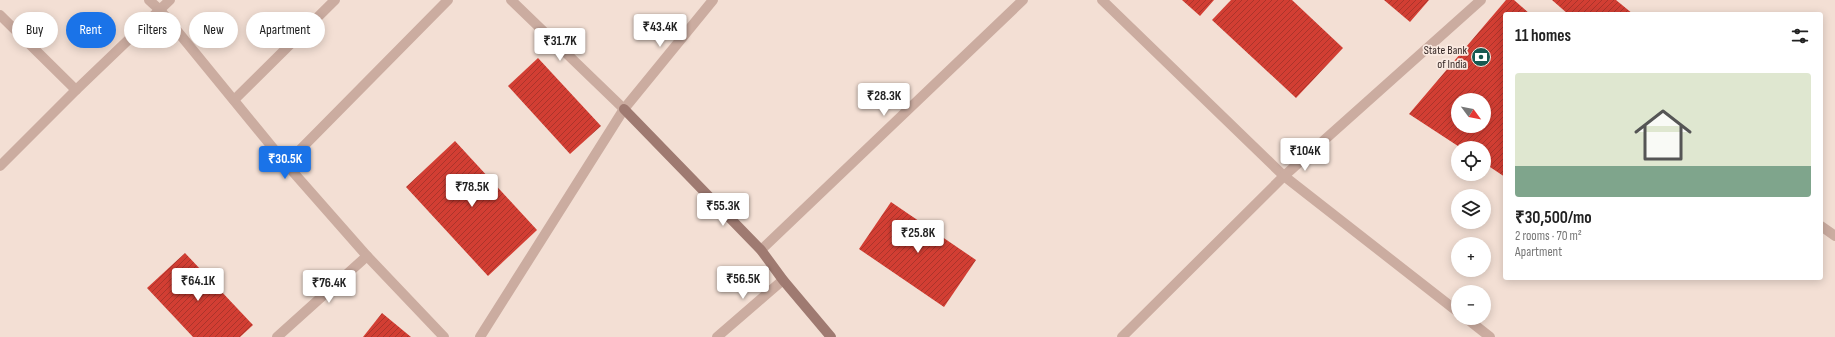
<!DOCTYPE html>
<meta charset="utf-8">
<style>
:root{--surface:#fff;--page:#f2f2f2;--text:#222;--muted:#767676;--accent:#1a73e8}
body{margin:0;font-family:"Sofia Sans Condensed",sans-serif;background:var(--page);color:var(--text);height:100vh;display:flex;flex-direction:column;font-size:15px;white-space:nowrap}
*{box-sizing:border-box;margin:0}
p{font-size:13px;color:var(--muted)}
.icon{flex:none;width:22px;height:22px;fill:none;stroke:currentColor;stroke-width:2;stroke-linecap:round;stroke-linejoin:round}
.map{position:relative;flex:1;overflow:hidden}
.drawer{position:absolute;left:1503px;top:12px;width:320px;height:268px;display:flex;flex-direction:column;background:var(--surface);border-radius:4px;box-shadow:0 2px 10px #0003}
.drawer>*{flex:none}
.top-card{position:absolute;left:12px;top:12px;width:380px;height:36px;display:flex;gap:8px}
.needle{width:26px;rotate:122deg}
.tools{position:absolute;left:1451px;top:93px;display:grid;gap:8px}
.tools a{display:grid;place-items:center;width:40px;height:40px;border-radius:50%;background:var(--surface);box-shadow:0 2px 10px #0003;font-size:20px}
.price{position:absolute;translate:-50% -34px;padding:0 9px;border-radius:4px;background:#fff;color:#222;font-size:13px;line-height:26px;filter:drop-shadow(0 1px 2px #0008)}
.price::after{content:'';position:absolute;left:50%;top:24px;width:12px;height:9px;margin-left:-6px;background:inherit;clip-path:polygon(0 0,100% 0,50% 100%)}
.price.selected{background:var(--accent);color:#fff}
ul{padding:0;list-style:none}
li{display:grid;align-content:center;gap:8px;height:212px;padding:0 12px}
li span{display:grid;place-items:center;height:124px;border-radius:4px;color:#555}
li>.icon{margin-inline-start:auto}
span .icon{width:72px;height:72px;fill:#fffc;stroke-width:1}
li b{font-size:17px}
h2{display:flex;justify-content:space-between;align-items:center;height:48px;padding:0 12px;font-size:17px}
.pill{padding:0 14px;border-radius:18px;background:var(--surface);box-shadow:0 2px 10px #0003;font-size:14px;line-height:36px}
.pill.selected{background:var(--accent);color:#fff}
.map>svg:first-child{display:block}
</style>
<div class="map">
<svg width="1835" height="337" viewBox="0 0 1835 337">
<defs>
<pattern id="building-hatch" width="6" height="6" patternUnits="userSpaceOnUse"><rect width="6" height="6" fill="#d23e33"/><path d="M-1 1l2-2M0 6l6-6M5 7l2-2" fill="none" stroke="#ab342b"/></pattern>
</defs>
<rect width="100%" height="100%" fill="#f3dfd4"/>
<g fill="url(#building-hatch)" fill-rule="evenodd">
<polygon points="1182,0 1214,0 1200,16"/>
<polygon points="1231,0 1292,0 1343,48 1296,98 1212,20"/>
<polygon points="1384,0 1429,0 1410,22"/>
<path d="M1506,0H1514L1530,14H1505V177L1484,163V148H1461L1409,114ZM1458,100H1484V126H1458Z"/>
<polygon points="1552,0 1616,0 1633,14 1568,14"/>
<polygon points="538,58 601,126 570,154 508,86"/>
<polygon points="455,141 537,230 488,276 406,187"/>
<polygon points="891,202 976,260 944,307 859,249"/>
<polygon points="185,253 253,325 240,337 193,337 147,288"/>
<polygon points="382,313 411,337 363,337"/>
</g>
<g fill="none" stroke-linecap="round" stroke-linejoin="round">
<polyline stroke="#cbaca0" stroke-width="10" points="1821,226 1835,236"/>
<g stroke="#cbaca0" stroke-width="10">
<polyline points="149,0 160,10 286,164 367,256 444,337"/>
<polyline points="511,0 624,109"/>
<polyline points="1102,0 1284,176 1458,312"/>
<polyline points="0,15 76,90"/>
<polyline points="234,100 335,0"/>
<polyline points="286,164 448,0"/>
<polyline points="0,166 76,90 170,0"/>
<polyline points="761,250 1023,0"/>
<polyline points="1466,318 1490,337"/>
<polyline points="277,337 367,256"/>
<polyline points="480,337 624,109 713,0"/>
<polyline points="717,337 783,280"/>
<polyline points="1122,337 1284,176 1481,0"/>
</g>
<polyline stroke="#9f7a71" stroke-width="10" points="624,109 761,250 783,280 831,337"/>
</g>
<defs>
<g id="bank-disc" transform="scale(1)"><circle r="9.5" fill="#165951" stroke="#faeae1"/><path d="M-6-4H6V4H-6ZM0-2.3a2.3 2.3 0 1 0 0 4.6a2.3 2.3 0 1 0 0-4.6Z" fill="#fff"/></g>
</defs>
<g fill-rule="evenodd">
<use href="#bank-disc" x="1481" y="57"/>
</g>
<g text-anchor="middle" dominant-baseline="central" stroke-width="3.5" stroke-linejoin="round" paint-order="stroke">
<g font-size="12" fill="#342624" stroke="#faeae1" text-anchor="end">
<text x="1467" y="50">State Bank<tspan x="1467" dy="14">of India</tspan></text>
</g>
</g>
</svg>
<div class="tools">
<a><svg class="needle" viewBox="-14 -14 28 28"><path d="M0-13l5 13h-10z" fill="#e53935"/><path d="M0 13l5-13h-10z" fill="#767676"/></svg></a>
<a><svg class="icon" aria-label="locate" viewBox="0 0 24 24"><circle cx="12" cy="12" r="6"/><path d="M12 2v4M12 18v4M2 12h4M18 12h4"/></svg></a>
<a><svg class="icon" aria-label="layers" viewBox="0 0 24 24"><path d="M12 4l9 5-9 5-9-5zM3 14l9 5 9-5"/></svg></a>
<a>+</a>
<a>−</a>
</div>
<b class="price" style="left:660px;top:48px">₹43.4K</b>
<b class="price" style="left:560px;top:62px">₹31.7K</b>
<b class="price" style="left:884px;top:117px">₹28.3K</b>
<b class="price" style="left:1305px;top:172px">₹104K</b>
<b class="price selected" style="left:285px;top:180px">₹30.5K</b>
<b class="price" style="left:472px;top:208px">₹78.5K</b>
<b class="price" style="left:723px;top:227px">₹55.3K</b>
<b class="price" style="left:918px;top:254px">₹25.8K</b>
<b class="price" style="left:743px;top:300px">₹56.5K</b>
<b class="price" style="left:198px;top:302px">₹64.1K</b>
<b class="price" style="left:329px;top:304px">₹76.4K</b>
<div class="top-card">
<a class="pill">Buy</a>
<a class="pill selected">Rent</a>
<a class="pill">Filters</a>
<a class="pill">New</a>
<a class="pill">Apartment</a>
</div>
<section class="drawer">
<h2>11 homes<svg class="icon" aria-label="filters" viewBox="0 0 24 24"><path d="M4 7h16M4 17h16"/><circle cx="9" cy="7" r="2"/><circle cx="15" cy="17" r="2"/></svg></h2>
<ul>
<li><span style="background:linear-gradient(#dfe7d0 75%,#7fa58c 0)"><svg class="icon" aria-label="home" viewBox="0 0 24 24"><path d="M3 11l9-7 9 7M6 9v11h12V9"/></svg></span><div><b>₹30,500/mo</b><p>2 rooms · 70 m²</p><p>Apartment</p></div></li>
</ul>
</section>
</div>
